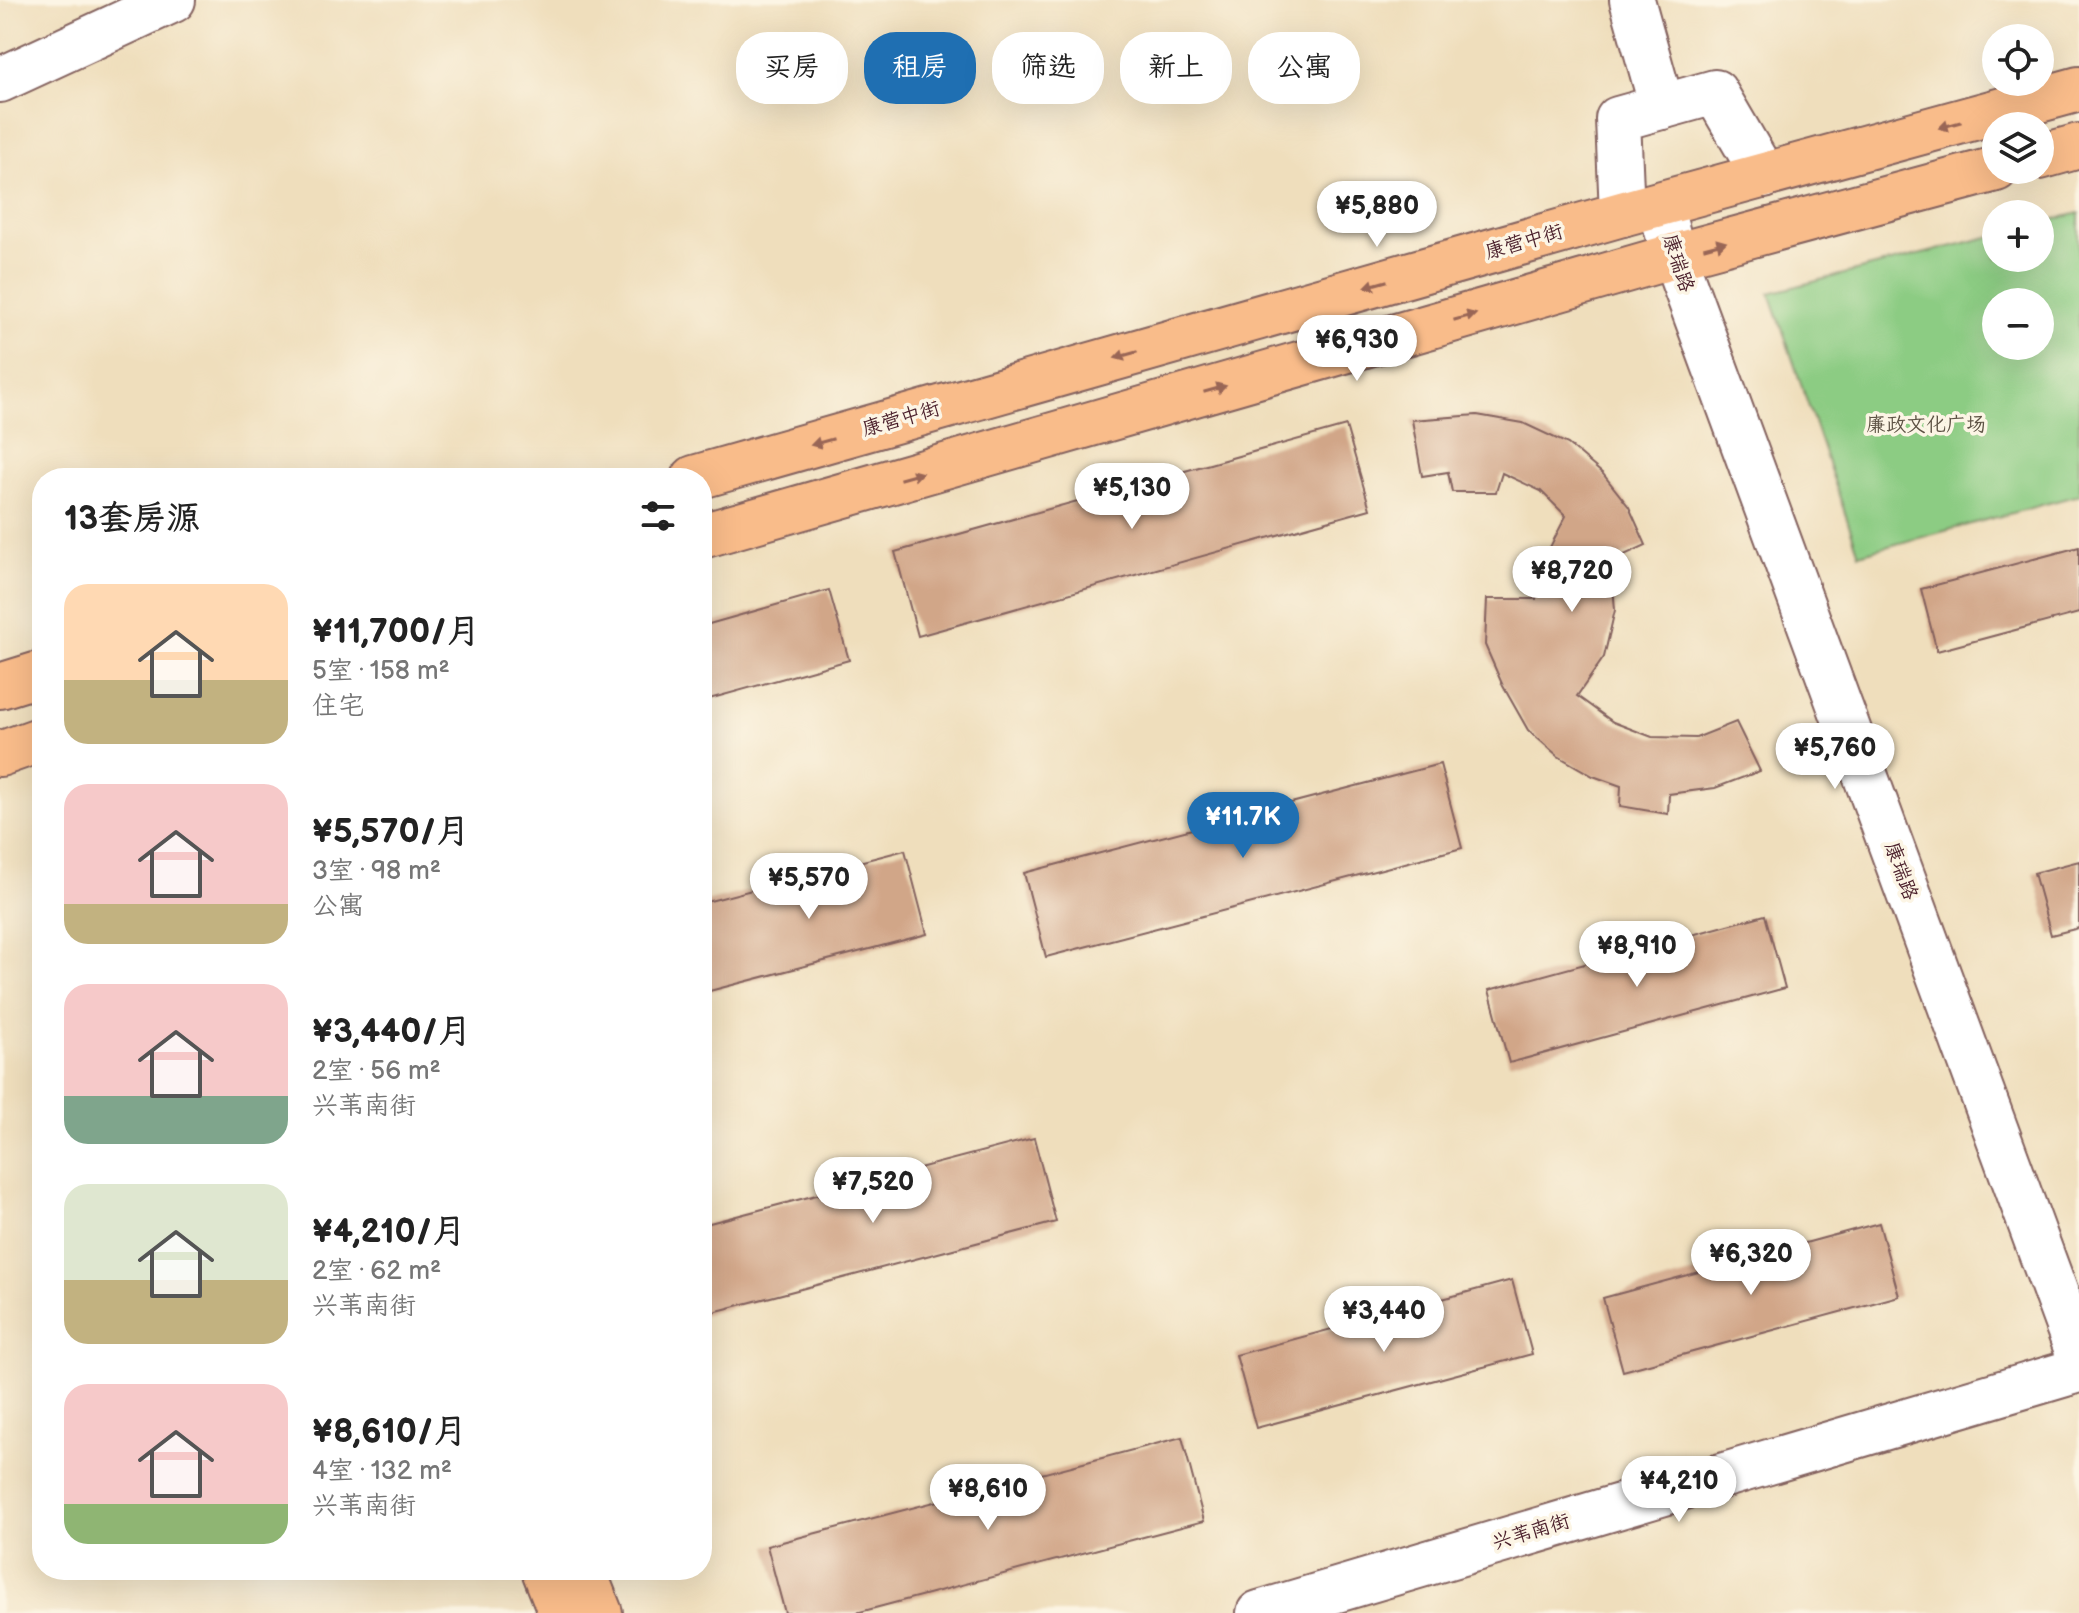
<!DOCTYPE html>
<html lang="zh">
<meta charset="utf-8">
<style>
:root{--surface:#fff;--page:#f6f6f6;--text:#222;--muted:#767676;--accent:#1f6fb2}
body{margin:0;font-family:"Balsamiq Sans","LXGW WenKai TC",sans-serif;background:var(--page);color:var(--text);height:100vh;display:flex;flex-direction:column;font-size:30px;white-space:nowrap}
*{box-sizing:border-box;margin:0}
p{font-size:26px;color:var(--muted)}
.icon{flex:none;width:44px;height:44px;fill:none;stroke:currentColor;stroke-width:2;stroke-linecap:round;stroke-linejoin:round}
.map{position:relative;flex:1;overflow:hidden}
.details{position:absolute;left:32px;top:468px;width:680px;height:1112px;display:flex;flex-direction:column;background:var(--surface);border-radius:32px;box-shadow:0 8px 32px #0002}
.details>*{flex:none}
.hud{position:absolute;left:736px;top:32px;width:760px;height:72px;display:flex;gap:16px}
.buttons{position:absolute;left:1982px;top:24px;display:grid;gap:16px}
.buttons a{display:grid;place-items:center;width:72px;height:72px;border-radius:50%;background:var(--surface);box-shadow:0 8px 32px #0002;font-size:40px}
.price{position:absolute;translate:-50% -68px;padding:0 18px;border-radius:28px;background:#fff;color:#222;font-size:26px;line-height:52px;filter:drop-shadow(0 2px 4px #0008)}
.price::after{content:'';position:absolute;left:50%;top:48px;width:24px;height:18px;margin-left:-12px;background:inherit;clip-path:polygon(0 0,100% 0,50% 100%)}
.price.current{background:var(--accent);color:#fff}
ul{padding:0;list-style:none}
li{display:flex;align-items:center;gap:24px;height:200px;padding:0 32px}
li span{display:grid;place-items:center;flex:none;width:224px;height:160px;border-radius:24px;color:#555}
li>.icon{margin-inline-start:auto}
span .icon{width:96px;height:96px;fill:#fffc;stroke-width:1}
li b{font-size:34px}
h2{display:flex;justify-content:space-between;align-items:center;height:96px;padding:0 32px;font-size:34px}
.chip{padding:0 28px;border-radius:32px;background:var(--surface);box-shadow:0 8px 32px #0002;font-size:28px;line-height:72px}
.chip.current{background:var(--accent);color:#fff}
.map>svg:first-child{display:block}
</style>
<div class="map">
<svg width="2079" height="1613" viewBox="0 0 2079 1613">
<rect width="100%" height="100%" fill="#fcf5e5"/>
<filter id="ink" filterUnits="userSpaceOnUse"><feTurbulence type="fractalNoise" baseFrequency=".0125" numOctaves="2"/><feDisplacementMap in="SourceGraphic" scale="16" xChannelSelector="R" yChannelSelector="G"/><feConvolveMatrix kernelMatrix="1 2 1 2 8 2 1 2 1" color-interpolation-filters="sRGB"/></filter>
<filter id="wash" filterUnits="userSpaceOnUse"><feTurbulence type="fractalNoise" baseFrequency=".006" numOctaves="4" result="noise"/><feDisplacementMap in="SourceGraphic" scale="32" xChannelSelector="R" yChannelSelector="G"/><feGaussianBlur stdDeviation="1.8" result="paint"/><feColorMatrix in="noise" values="0 0 0 0 0 0 0 0 0 0 0 0 0 0 0 0 0 1.4 0 .05"/><feComposite in="paint" operator="in"/></filter>
<g filter="url(#wash)">
<rect width="100%" height="100%" fill="#efdebc"/>
<path fill="#8ccc83" stroke="#6b7657" stroke-width="2" fill-rule="evenodd" d="M2079,213V495L1859,554L1770,293L1996,235V258H2040V223ZM1996,302H2040V346H1996Z"/>
<g id="blocks">
<g fill="#d1a688">
<polygon points="1477,415 1523,423 1568,444 1603,474 1629,507 1646,545 1611,561 1615,610 1604,657 1577,696 1613,722 1652,737 1696,738 1736,722 1760,771 1715,788 1669,794 1668,814 1620,806 1621,786 1593,776 1558,756 1528,730 1503,686 1485,645 1487,599 1536,599 1547,553 1566,516 1541,491 1502,473 1496,492 1452,492 1448,472 1422,476 1412,420"/>
<polygon points="1346,426 1370,509 918,636 895,552"/>
<polygon points="2079,547 2079,613 1937,651 1921,589"/>
<polygon points="829,590 849,660 702,701 702,626"/>
<polygon points="1440,764 1462,848 1046,957 1024,873"/>
<polygon points="905,850 927,934 702,993 702,903"/>
<polygon points="2079,861 2079,928 2051,935 2034,873"/>
<polygon points="1765,915 1785,988 1509,1063 1489,990"/>
<polygon points="1034,1138 1056,1222 702,1315 702,1225"/>
<polygon points="1879,1223 1899,1296 1623,1371 1603,1298"/>
<polygon points="1512,1280 1532,1354 1256,1428 1236,1355"/>
<polygon points="1182,1437 1204,1521 856,1613 785,1613 767,1546"/>
</g>
</g>
</g>
<g filter="url(#ink)">
<use href="#blocks" fill-opacity="0" stroke="#84625e" stroke-width="2"/>
<g fill="none" stroke-linecap="round" stroke-linejoin="round">
<g stroke="#84625e" stroke-width="48">
<g id="minor">
<polyline points="1632,0 1662,107"/>
<polyline points="0,80 173,0"/>
<polyline points="1660,205 1674,256 2079,1356"/>
<polyline points="1622,214 1618,119 1715,92 1764,176"/>
<polyline points="1259,1613 2079,1370"/>
</g>
</g>
<g stroke="#84625e" stroke-width="48">
<g id="major">
<polyline points="2040,157 2079,146"/>
<polyline points="694,478 1622,214 2079,89"/>
<polyline points="702,536 1674,256 1996,169"/>
<polyline points="0,686 42,673"/>
<polyline points="0,754 42,739"/>
<polyline points="544,1570 561,1613"/>
<polyline points="583,1570 600,1613"/>
</g>
</g>
<use href="#minor" stroke="#fff" stroke-width="44"/>
<use href="#major" stroke="#f9bc8a" stroke-width="44"/>
</g>
<defs><path id="oneway-solid" d="M-6-.8H1V-3.2L6.5 0L1 3.2V.8H-6Z" transform="scale(2)"/></defs>
<g fill="#996656">
<use href="#oneway-solid" transform="translate(1950 125) rotate(164)"/>
<use href="#oneway-solid" transform="translate(1715 245) rotate(-15)"/>
<use href="#oneway-solid" transform="translate(1376 284) rotate(164)"/>
<use href="#oneway-solid" transform="translate(1465 317) rotate(-16)"/>
<use href="#oneway-solid" transform="translate(1126 355) rotate(164)"/>
<use href="#oneway-solid" transform="translate(1215 389) rotate(-16)"/>
<use href="#oneway-solid" transform="translate(822 442) rotate(164)"/>
<use href="#oneway-solid" transform="translate(911 476) rotate(-16)"/>
</g>
</g>
<g text-anchor="middle" dominant-baseline="central" stroke-width="7" stroke-linejoin="round" paint-order="stroke">
<g font-size="20" fill="#4a1f2b" stroke="#fcf5e5">
<text transform="translate(1524 242) rotate(-16)">康营中街</text>
<text transform="translate(1678 263) rotate(72)">康瑞路</text>
<text transform="translate(901 419) rotate(-16)">康营中街</text>
<text transform="translate(1901 871) rotate(70)">康瑞路</text>
<text transform="translate(1531 1532) rotate(-17)">兴苇南街</text>
</g>
<g font-size="20" fill="#5e5345" stroke="#fcf5e5">
<text x="1926" y="425">廉政文化广场</text>
</g>
</g>
</svg>
<div class="buttons">
<a><svg class="icon" aria-label="locate" viewBox="0 0 24 24"><circle cx="12" cy="12" r="6"/><path d="M12 2v4M12 18v4M2 12h4M18 12h4"/></svg></a>
<a><svg class="icon" aria-label="layers" viewBox="0 0 24 24"><path d="M12 4l9 5-9 5-9-5zM3 14l9 5 9-5"/></svg></a>
<a>+</a>
<a>−</a>
</div>
<b class="price" style="left:1377px;top:249px">¥5,880</b>
<b class="price" style="left:1357px;top:383px">¥6,930</b>
<b class="price" style="left:1132px;top:531px">¥5,130</b>
<b class="price" style="left:1572px;top:614px">¥8,720</b>
<b class="price" style="left:1835px;top:791px">¥5,760</b>
<b class="price current" style="left:1243px;top:860px">¥11.7K</b>
<b class="price" style="left:809px;top:921px">¥5,570</b>
<b class="price" style="left:1637px;top:989px">¥8,910</b>
<b class="price" style="left:873px;top:1225px">¥7,520</b>
<b class="price" style="left:1751px;top:1297px">¥6,320</b>
<b class="price" style="left:1384px;top:1354px">¥3,440</b>
<b class="price" style="left:1679px;top:1524px">¥4,210</b>
<b class="price" style="left:988px;top:1532px">¥8,610</b>
<div class="hud">
<a class="chip">买房</a>
<a class="chip current">租房</a>
<a class="chip">筛选</a>
<a class="chip">新上</a>
<a class="chip">公寓</a>
</div>
<section class="details">
<h2>13套房源<svg class="icon" aria-label="filters" viewBox="0 0 24 24"><path d="M4 7h16M4 17h16"/><circle cx="9" cy="7" r="2"/><circle cx="15" cy="17" r="2"/></svg></h2>
<ul>
<li><span style="background:linear-gradient(#ffd9b3 60%,#c2b280 0)"><svg class="icon" aria-label="home" viewBox="0 0 24 24"><path d="M3 11l9-7 9 7M6 9v11h12V9"/></svg></span><div><b>¥11,700/月</b><p>5室 · 158 m²</p><p>住宅</p></div></li>
<li><span style="background:linear-gradient(#f6c9c9 75%,#c2b280 0)"><svg class="icon" aria-label="home" viewBox="0 0 24 24"><path d="M3 11l9-7 9 7M6 9v11h12V9"/></svg></span><div><b>¥5,570/月</b><p>3室 · 98 m²</p><p>公寓</p></div></li>
<li><span style="background:linear-gradient(#f6c9c9 70%,#7fa58c 0)"><svg class="icon" aria-label="home" viewBox="0 0 24 24"><path d="M3 11l9-7 9 7M6 9v11h12V9"/></svg></span><div><b>¥3,440/月</b><p>2室 · 56 m²</p><p>兴苇南街</p></div></li>
<li><span style="background:linear-gradient(#dfe7d0 60%,#c2b280 0)"><svg class="icon" aria-label="home" viewBox="0 0 24 24"><path d="M3 11l9-7 9 7M6 9v11h12V9"/></svg></span><div><b>¥4,210/月</b><p>2室 · 62 m²</p><p>兴苇南街</p></div></li>
<li><span style="background:linear-gradient(#f6c9c9 75%,#8fb573 0)"><svg class="icon" aria-label="home" viewBox="0 0 24 24"><path d="M3 11l9-7 9 7M6 9v11h12V9"/></svg></span><div><b>¥8,610/月</b><p>4室 · 132 m²</p><p>兴苇南街</p></div></li>
</ul>
</section>
</div>
